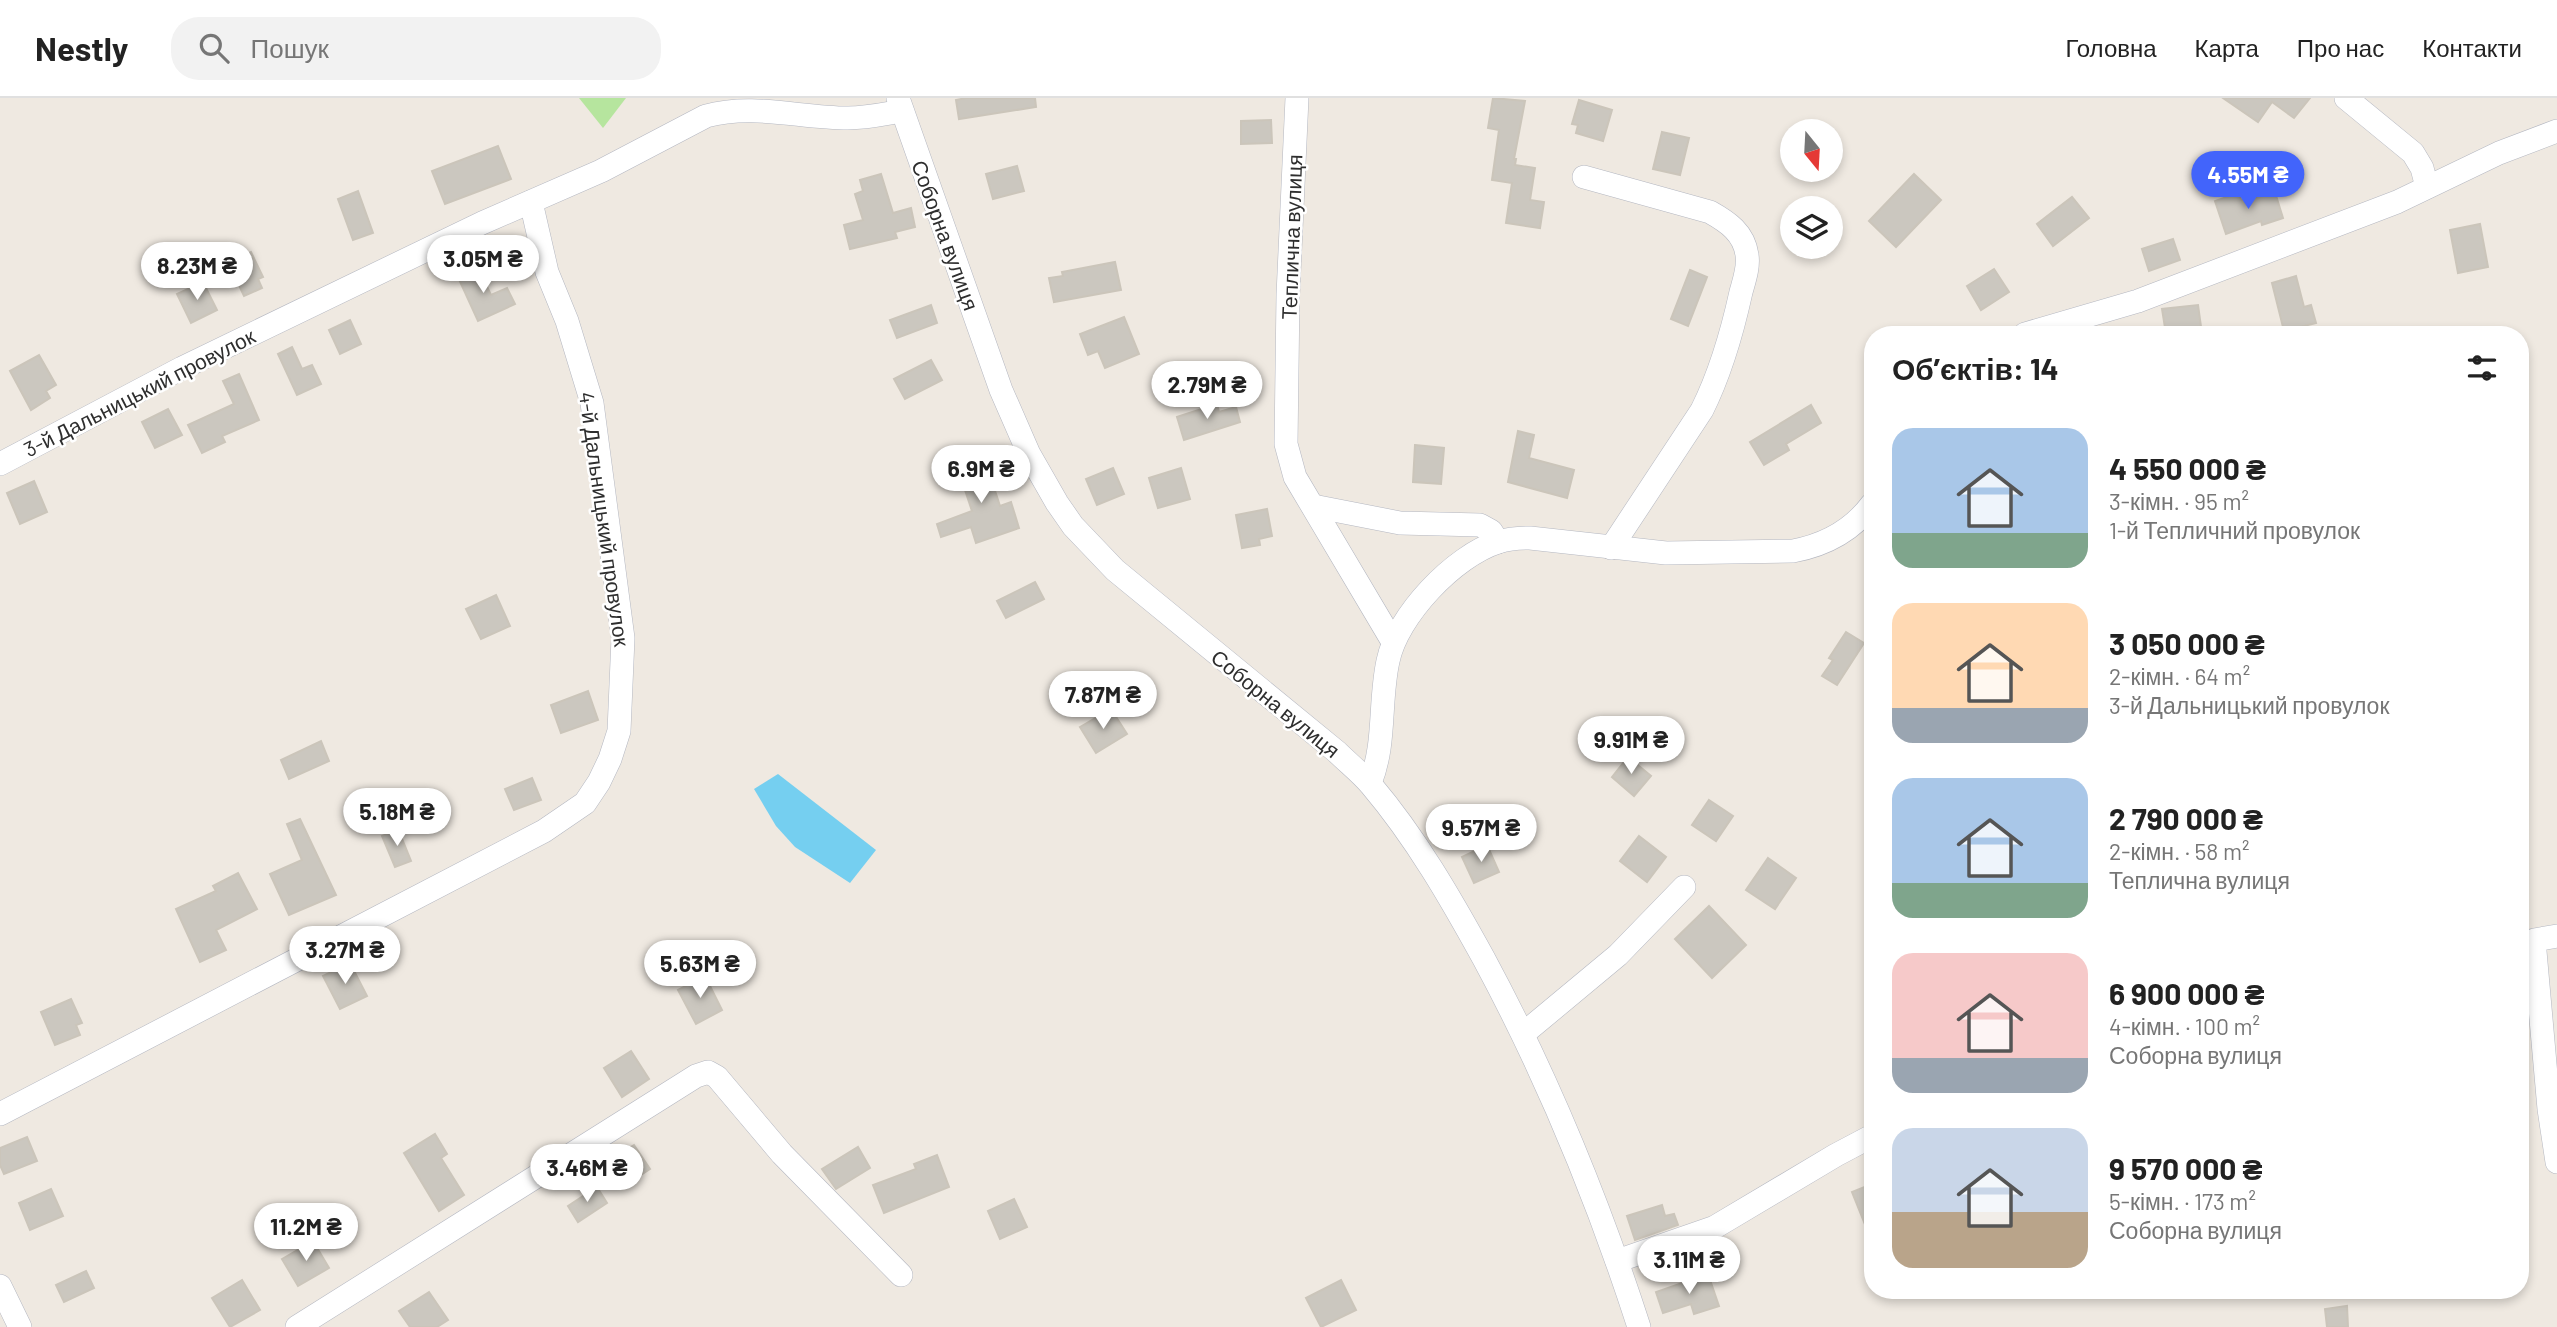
<!DOCTYPE html>
<html lang="uk">
<meta charset="utf-8">
<style>
:root{--surface:#fff;--page:#f2f2f2;--text:#222;--muted:#767676;--line:#e0e0e0;--accent:#4264fb}
body{margin:0;font-family:Barlow,sans-serif;background:var(--page);color:var(--text);height:100vh;display:flex;flex-direction:column;font-size:26px;white-space:nowrap}
*{box-sizing:border-box;margin:0}
p{font-size:23px;color:var(--muted)}
.icon{flex:none;width:38px;height:38px;fill:none;stroke:currentColor;stroke-width:2;stroke-linecap:round;stroke-linejoin:round}
.map{position:relative;flex:1;overflow:hidden}
.drawer{position:absolute;left:1864px;top:228px;width:665px;height:973px;display:flex;flex-direction:column;background:var(--surface);border-radius:28px;box-shadow:0 4px 10px #0003}
.drawer>*{flex:none}
.needle{width:46px;rotate:162deg}
.fabs{position:absolute;left:1780px;top:21px;display:grid;gap:14px}
.fabs a{display:grid;place-items:center;width:63px;height:63px;border-radius:50%;background:var(--surface);box-shadow:0 4px 10px #0003;font-size:35px}
.price{position:absolute;translate:-50% -60px;padding:0 16px;border-radius:24px;background:#fff;color:#222;font-size:23px;line-height:46px;filter:drop-shadow(0 2px 4px #0008)}
.price::after{content:'';position:absolute;left:50%;top:42px;width:21px;height:16px;margin-left:-10px;background:inherit;clip-path:polygon(0 0,100% 0,50% 100%)}
.price.current{background:var(--accent);color:#fff}
ul{padding:0;list-style:none}
li{display:flex;align-items:center;gap:21px;height:175px;padding:0 28px}
li span{display:grid;place-items:center;flex:none;width:196px;height:140px;border-radius:21px;color:#555}
li>.icon{margin-inline-start:auto}
span .icon{width:84px;height:84px;fill:#fffc;stroke-width:1}
li b{font-size:30px}
h2{display:flex;justify-content:space-between;align-items:center;height:84px;padding:0 28px;font-size:30px}
header{display:flex;align-items:center;gap:42px;box-sizing:border-box;height:98px;padding:0 35px;background:var(--surface);border-bottom:2px solid var(--line)}
header strong{font-size:33px}
nav{display:flex;gap:38px;margin-inline-start:auto;font-size:24px}
.search{width:490px;height:63px;background:var(--page);display:flex;align-items:center;gap:18px;box-sizing:border-box;padding:0 24px;border-radius:28px;color:var(--muted);font-size:26px}
.map>svg:first-child{display:block}
</style>
<header>
<strong>Nestly</strong>
<div class="search"><svg class="icon" aria-label="search" viewBox="0 0 24 24"><circle cx="10" cy="10" r="6"/><path d="M15 15l6 6"/></svg>Пошук</div>
<nav><a>Головна</a><a>Карта</a><a>Про нас</a><a>Контакти</a></nav>
</header>
<div class="map">
<svg width="2557" height="1229" viewBox="0 0 2557 1229">
<rect width="100%" height="100%" fill="#efe9e1"/>
<polygon fill="#b6e59e" points="579,0 626,0 603,30"/>
<polygon fill="#75cff0" points="778,676 876,752 850,785 795,749 776,728 754,691"/>
<g fill="#cbc7bf" stroke="#cbc5ba" stroke-width="2">
<polygon points="966,0 1035,0 1036,9 959,21 956,2"/>
<polygon points="1493,0 1525,3 1514,61 1516,61 1515,67 1535,70 1530,102 1544,104 1540,130 1506,125 1512,85 1492,82 1499,32 1488,30"/>
<polygon points="2223,0 2310,0 2294,20 2272,4 2258,24"/>
<polygon points="1579,2 1612,12 1603,43 1576,35 1578,27 1572,26"/>
<polygon points="1271,22 1272,45 1241,46 1241,23"/>
<polygon points="1662,34 1689,40 1680,77 1653,71"/>
<polygon points="498,48 511,81 445,106 432,73"/>
<polygon points="1017,68 1024,93 993,101 986,76"/>
<polygon points="881,76 893,115 911,110 915,129 895,134 897,140 850,151 844,127 863,122 855,96 863,93 860,82"/>
<polygon points="1914,76 1941,102 1896,149 1869,123"/>
<polygon points="2274,91 2283,120 2262,127 2261,123 2226,136 2215,103 2238,95 2241,102"/>
<polygon points="358,93 373,135 353,142 338,101"/>
<polygon points="2072,99 2089,120 2053,148 2037,126"/>
<polygon points="2480,126 2488,169 2458,175 2450,132"/>
<polygon points="2173,141 2180,162 2149,173 2142,151"/>
<polygon points="251,154 263,179 258,181 262,190 244,198 228,164"/>
<polygon points="1115,164 1121,192 1054,204 1049,180 1063,178 1062,174"/>
<polygon points="477,168 491,197 507,190 515,206 478,223 457,177"/>
<polygon points="1994,171 2009,194 1981,212 1967,188"/>
<polygon points="1690,172 1707,179 1688,228 1671,221"/>
<polygon points="2296,178 2304,209 2311,207 2316,225 2284,233 2272,185"/>
<polygon points="203,184 217,212 191,225 177,196"/>
<polygon points="931,207 937,225 897,240 890,222"/>
<polygon points="2198,207 2202,236 2166,236 2162,211"/>
<polygon points="1124,219 1139,256 1105,270 1098,253 1088,257 1080,236"/>
<polygon points="350,222 361,246 340,256 329,232"/>
<polygon points="292,249 302,271 312,267 321,286 297,297 278,256"/>
<polygon points="39,257 56,287 46,293 50,300 31,312 10,273"/>
<polygon points="931,262 942,282 905,301 894,281"/>
<polygon points="239,276 259,322 222,338 225,344 202,355 188,327 234,306 223,283"/>
<polygon points="1217,306 1219,314 1236,309 1240,324 1184,342 1177,319"/>
<polygon points="1811,307 1821,325 1786,346 1789,352 1764,367 1750,344"/>
<polygon points="168,311 182,337 155,350 142,324"/>
<polygon points="1518,333 1534,337 1529,360 1574,372 1567,400 1508,384"/>
<polygon points="1415,347 1444,350 1441,386 1413,384"/>
<polygon points="983,356 1000,408 1011,404 1019,430 976,445 971,429 941,439 937,426 972,413 956,365"/>
<polygon points="1113,370 1124,396 1097,407 1086,381"/>
<polygon points="1181,370 1190,401 1158,410 1149,380"/>
<polygon points="34,383 47,414 20,426 7,395"/>
<polygon points="1267,411 1272,438 1259,441 1260,447 1242,450 1236,417"/>
<polygon points="1035,484 1044,501 1006,520 997,503"/>
<polygon points="496,497 510,528 481,541 466,511"/>
<polygon points="1846,534 1864,545 1837,587 1822,578 1833,562 1829,560"/>
<polygon points="588,593 598,622 561,635 551,607"/>
<polygon points="1111,611 1127,636 1096,655 1080,629"/>
<polygon points="321,643 329,663 289,681 281,662"/>
<polygon points="1628,659 1651,678 1634,698 1612,679"/>
<polygon points="532,680 541,702 514,712 505,691"/>
<polygon points="1709,702 1733,718 1716,743 1692,727"/>
<polygon points="300,721 336,797 289,817 270,776 302,762 287,726"/>
<polygon points="398,731 411,763 395,769 382,738"/>
<polygon points="1639,738 1666,759 1647,784 1620,763"/>
<polygon points="1487,747 1499,774 1474,785 1462,759"/>
<polygon points="1768,760 1796,780 1775,811 1746,792"/>
<polygon points="238,775 257,811 216,832 226,852 200,864 176,811 216,793 213,788"/>
<polygon points="1709,808 1746,847 1712,880 1675,841"/>
<polygon points="350,865 367,898 340,911 323,878"/>
<polygon points="705,878 722,912 696,926 678,892"/>
<polygon points="71,901 82,925 76,927 80,937 55,947 41,914"/>
<polygon points="631,953 649,981 622,999 604,970"/>
<polygon points="435,1036 447,1056 441,1060 464,1097 439,1113 404,1055"/>
<polygon points="27,1039 37,1063 4,1076 0,1067 0,1050"/>
<polygon points="634,1047 650,1071 625,1087 609,1062"/>
<polygon points="858,1049 870,1070 836,1091 822,1071"/>
<polygon points="937,1057 949,1089 884,1115 873,1087 916,1071 914,1066"/>
<polygon points="1872,1086 1872,1144 1852,1094"/>
<polygon points="597,1089 607,1105 578,1124 568,1108"/>
<polygon points="51,1091 63,1118 30,1132 19,1105"/>
<polygon points="1014,1101 1027,1129 1000,1141 988,1113"/>
<polygon points="1662,1107 1665,1118 1674,1116 1678,1127 1635,1142 1627,1118"/>
<polygon points="313,1143 329,1170 298,1188 282,1161"/>
<polygon points="86,1173 94,1190 64,1204 56,1187"/>
<polygon points="1708,1176 1719,1208 1694,1216 1691,1206 1663,1215 1656,1194"/>
<polygon points="242,1182 260,1212 230,1229 212,1200"/>
<polygon points="1341,1182 1356,1212 1321,1229 1306,1200"/>
<polygon points="429,1194 448,1222 437,1229 410,1229 399,1213"/>
<polygon points="2347,1208 2348,1229 2327,1229 2325,1211"/>
</g>
<g fill="none" stroke-linecap="round" stroke-linejoin="round">
<g stroke="#b4b7c1" stroke-width="24">
<g id="minor">
<path d="M898,0L1001,292L1029,356L1057,405L1073,428L1115,472L1337,654C1348,665 1361,675 1371,687C1416,740 1451,801 1484,861C1547,978 1598,1102 1639,1229"/>
<polyline points="1297,0 1288,197 1286,346 1295,379 1393,544"/>
<polyline points="2346,0 2413,55 2422,70 2427,89"/>
<path d="M1584,79L1710,114C1728,124 1744,135 1747,157C1749,169 1744,183 1741,194C1732,235 1721,274 1702,312L1611,450"/>
<polyline points="2025,236 2138,203 2397,104 2499,55 2557,33"/>
<path d="M0,366L182,270L482,125L601,73L706,18C753,5 800,20 848,20C867,20 884,16 902,13"/>
<polyline points="1313,408 1400,425 1480,427 1491,433 1498,444"/>
<path d="M1370,685C1386,646 1379,604 1388,563C1397,518 1454,458 1498,444C1508,441 1519,440 1530,440L1666,455L1793,453C1825,447 1852,433 1872,406"/>
<polyline points="2557,838 2534,842 2549,1011 2557,1064"/>
<polyline points="1523,936 1618,857 1684,789"/>
<polyline points="0,1016 544,733 585,705 599,684 610,661 619,633 623,540 592,305 567,223 547,174 531,104"/>
<polyline points="1617,1163 1715,1129 1836,1057 1872,1038"/>
<polyline points="0,1188 20,1229"/>
<polyline points="297,1229 696,978 708,974 717,979 782,1056 901,1177"/>
</g>
</g>
<use href="#minor" stroke="#fff" stroke-width="23"/>
</g>
<g text-anchor="middle" dominant-baseline="central" stroke-width="5" stroke-linejoin="round" paint-order="stroke">
<g font-size="21" fill="#2e2e2e" stroke="#fff">
<text transform="translate(946 137) rotate(70)">Соборна вулиця</text>
<text transform="translate(1291 139) rotate(-88)">Теплична вулиця</text>
<text transform="translate(139 294) rotate(-27)">3-й Дальницький провулок</text>
<text transform="translate(605 421) rotate(82)">4-й Дальницький провулок</text>
<text transform="translate(1276 605) rotate(39)">Соборна вулиця</text>
</g>
</g>
</svg>
<div class="fabs">
<a><svg class="needle" viewBox="-14 -14 28 28"><path d="M0-13l5 13h-10z" fill="#e53935"/><path d="M0 13l5-13h-10z" fill="#767676"/></svg></a>
<a><svg class="icon" aria-label="layers" viewBox="0 0 24 24"><path d="M12 4l9 5-9 5-9-5zM3 14l9 5 9-5"/></svg></a>
</div>
<b class="price current" style="left:2248px;top:113px">4.55M ₴</b>
<b class="price" style="left:483px;top:197px">3.05M ₴</b>
<b class="price" style="left:197px;top:204px">8.23M ₴</b>
<b class="price" style="left:1207px;top:323px">2.79M ₴</b>
<b class="price" style="left:981px;top:407px">6.9M ₴</b>
<b class="price" style="left:1103px;top:633px">7.87M ₴</b>
<b class="price" style="left:1631px;top:678px">9.91M ₴</b>
<b class="price" style="left:397px;top:750px">5.18M ₴</b>
<b class="price" style="left:1481px;top:766px">9.57M ₴</b>
<b class="price" style="left:345px;top:888px">3.27M ₴</b>
<b class="price" style="left:700px;top:902px">5.63M ₴</b>
<b class="price" style="left:587px;top:1106px">3.46M ₴</b>
<b class="price" style="left:306px;top:1165px">11.2M ₴</b>
<b class="price" style="left:1689px;top:1198px">3.11M ₴</b>
<section class="drawer">
<h2>Об’єктів: 14<svg class="icon" aria-label="filters" viewBox="0 0 24 24"><path d="M4 7h16M4 17h16"/><circle cx="9" cy="7" r="2"/><circle cx="15" cy="17" r="2"/></svg></h2>
<ul>
<li><span style="background:linear-gradient(#a9c7e8 75%,#7fa58c 0)"><svg class="icon" aria-label="home" viewBox="0 0 24 24"><path d="M3 11l9-7 9 7M6 9v11h12V9"/></svg></span><div><b>4 550 000 ₴</b><p>3-кімн. · 95 m²</p><p>1-й Тепличний провулок</p></div></li>
<li><span style="background:linear-gradient(#ffd9b3 75%,#9aa5b1 0)"><svg class="icon" aria-label="home" viewBox="0 0 24 24"><path d="M3 11l9-7 9 7M6 9v11h12V9"/></svg></span><div><b>3 050 000 ₴</b><p>2-кімн. · 64 m²</p><p>3-й Дальницький провулок</p></div></li>
<li><span style="background:linear-gradient(#a9c7e8 75%,#7fa58c 0)"><svg class="icon" aria-label="home" viewBox="0 0 24 24"><path d="M3 11l9-7 9 7M6 9v11h12V9"/></svg></span><div><b>2 790 000 ₴</b><p>2-кімн. · 58 m²</p><p>Теплична вулиця</p></div></li>
<li><span style="background:linear-gradient(#f6c9c9 75%,#9aa5b1 0)"><svg class="icon" aria-label="home" viewBox="0 0 24 24"><path d="M3 11l9-7 9 7M6 9v11h12V9"/></svg></span><div><b>6 900 000 ₴</b><p>4-кімн. · 100 m²</p><p>Соборна вулиця</p></div></li>
<li><span style="background:linear-gradient(#c9d6e8 60%,#b9a48a 0)"><svg class="icon" aria-label="home" viewBox="0 0 24 24"><path d="M3 11l9-7 9 7M6 9v11h12V9"/></svg></span><div><b>9 570 000 ₴</b><p>5-кімн. · 173 m²</p><p>Соборна вулиця</p></div></li>
</ul>
</section>
</div>
